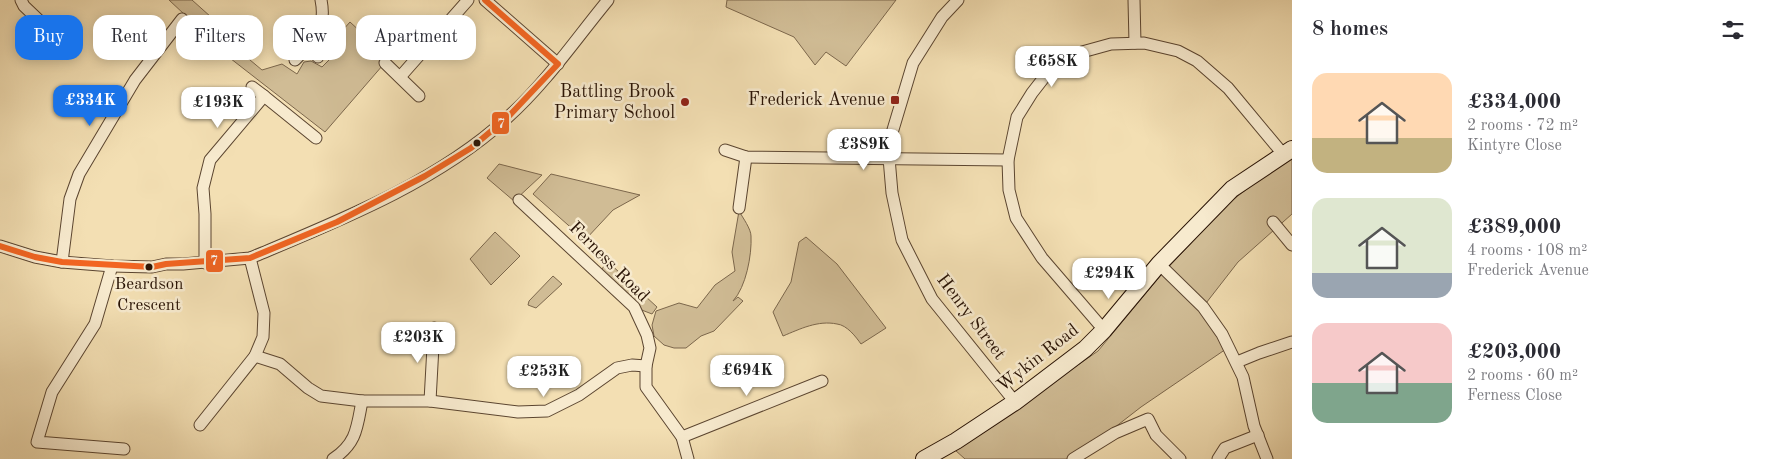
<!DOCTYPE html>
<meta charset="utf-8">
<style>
:root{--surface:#fff;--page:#f2f2f3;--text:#2b2b33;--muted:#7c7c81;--accent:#1a73e8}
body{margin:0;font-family:"Old Standard TT",serif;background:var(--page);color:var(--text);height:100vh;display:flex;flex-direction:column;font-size:19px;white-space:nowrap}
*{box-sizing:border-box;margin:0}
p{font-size:16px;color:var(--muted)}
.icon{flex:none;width:28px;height:28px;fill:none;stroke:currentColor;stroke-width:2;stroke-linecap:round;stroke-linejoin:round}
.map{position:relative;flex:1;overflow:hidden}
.panel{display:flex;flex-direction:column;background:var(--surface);width:475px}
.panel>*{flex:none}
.hud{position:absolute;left:15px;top:15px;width:475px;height:45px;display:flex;gap:10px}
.price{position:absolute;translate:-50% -42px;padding:0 11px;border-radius:10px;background:#fff;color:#222;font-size:16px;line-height:32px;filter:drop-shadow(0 1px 2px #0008)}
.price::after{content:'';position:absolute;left:50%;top:30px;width:15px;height:11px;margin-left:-8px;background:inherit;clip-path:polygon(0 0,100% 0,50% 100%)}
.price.current{background:var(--accent);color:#fff}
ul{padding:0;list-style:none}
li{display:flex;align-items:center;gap:15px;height:125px;padding:0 20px}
li span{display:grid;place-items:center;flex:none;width:140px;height:100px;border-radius:15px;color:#555}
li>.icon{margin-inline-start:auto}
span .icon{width:60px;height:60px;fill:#fffc;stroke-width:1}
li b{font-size:21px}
h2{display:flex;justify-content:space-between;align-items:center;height:60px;padding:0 20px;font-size:21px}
.pill{padding:0 18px;border-radius:15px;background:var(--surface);box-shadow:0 2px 12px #0003;font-size:18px;line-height:45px}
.pill.current{background:var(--accent);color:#fff}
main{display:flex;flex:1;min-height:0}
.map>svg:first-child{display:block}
</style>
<main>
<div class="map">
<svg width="1292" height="459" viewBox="0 0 1292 459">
<rect width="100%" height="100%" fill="#f3dfb3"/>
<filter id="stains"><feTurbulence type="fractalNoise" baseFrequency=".004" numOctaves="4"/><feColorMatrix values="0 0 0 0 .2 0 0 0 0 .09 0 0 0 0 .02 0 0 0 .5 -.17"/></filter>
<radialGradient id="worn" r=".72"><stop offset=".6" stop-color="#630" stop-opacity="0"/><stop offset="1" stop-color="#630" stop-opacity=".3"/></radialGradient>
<g fill="#d0bc95" stroke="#7c674c">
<polygon points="169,0 192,0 211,17 200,29"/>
<polygon points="727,0 896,0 846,66 826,52 815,65 794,37 726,7"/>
<polygon points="350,22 389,58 325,132 199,34 207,24 262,70 282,64 297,74 304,62 311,61 322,67 331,58 325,50"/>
<polygon points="1292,157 1292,214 1238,262 1203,307 1229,347 1141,407 1074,459 965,459 955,450 1098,351 1161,275 1230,202 1281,163"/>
<polygon points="499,164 542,175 514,201 487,178"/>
<polygon points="551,174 640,195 613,210 585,240 533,194"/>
<path d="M739,211C743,218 751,229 751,236C752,255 746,287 733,301L738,297L743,301L714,331L701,336L686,348H674L664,345L654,336L652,325L656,311L679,303L697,308L715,285L735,271L732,252Z"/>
<polygon points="495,232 520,256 491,285 470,259"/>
<path d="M806,237L837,264L886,328L861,344C856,337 847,325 837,324C818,320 800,329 783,336L773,312L791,282L799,242Z"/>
<polygon points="607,261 657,307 652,314 634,307 599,274"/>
<polygon points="553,276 562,284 536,308 528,305 529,301"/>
</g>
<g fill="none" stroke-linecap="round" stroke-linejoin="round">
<g stroke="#5b4530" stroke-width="13">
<g id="street">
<polyline points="21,0 24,6 45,26"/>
<polyline points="485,0 558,64"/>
<polyline points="958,0 942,17 913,63 892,133 889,158 892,193 902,240 932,299 1015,402"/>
<polyline points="1134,0 1135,43"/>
<polyline points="308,47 318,57"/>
<path d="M295,60C313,41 327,29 321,0"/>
<polyline points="385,63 419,96"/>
<polyline points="400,77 468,0"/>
<polyline points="252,87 264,96"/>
<polyline points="725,150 746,157 1008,160"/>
<polyline points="739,208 746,157"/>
<polyline points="1273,222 1292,245"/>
<path d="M0,246L35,257L62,262L112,266L152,267L166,264H183L250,258L255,256C341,220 437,182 507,118C546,83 575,40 608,0"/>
<polyline points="62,262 70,199 79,174 135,80 182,19"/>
<polyline points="205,263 205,214 203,188 210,160 264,96 316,138"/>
<polyline points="1159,264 1203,307 1222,334 1243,377 1254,426 1267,459"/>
<polyline points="112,266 95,324 52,392 37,442 124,449"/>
<polyline points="1104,330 1042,258 1016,218 1009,190 1008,160 1017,117 1032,93 1046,75 1064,60 1082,52 1111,44 1144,43 1178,51 1197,61 1228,88 1283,154"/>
<polyline points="255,356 280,364 308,388 321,396 362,401 430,401 518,412 547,411 579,395 617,368 632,365 646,366 650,348 647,335 634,307 519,200"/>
<polyline points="1237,362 1259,353 1292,342"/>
<polyline points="646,366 646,387 682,437 688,459"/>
<polyline points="430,401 434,328"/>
<polyline points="200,425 255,356 263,337 264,313 250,258"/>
<polyline points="682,437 822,381"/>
<path d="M333,459C357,443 357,427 362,401"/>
<polyline points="1073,459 1115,433 1148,419 1156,435 1180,459"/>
<polyline points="1218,459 1225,448 1258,435"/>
</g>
</g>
<g stroke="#281204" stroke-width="18">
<polyline id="secondary" points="924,459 956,441 1015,402 1085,349 1104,330 1159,264 1232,189 1292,149"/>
</g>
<use href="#street" stroke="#f7eace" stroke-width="11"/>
<use href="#secondary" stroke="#f7eace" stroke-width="16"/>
<g stroke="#f7eace" stroke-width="10">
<polyline id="bus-1" points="0,246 35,257 62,262 152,267 166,264 250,258 337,222 425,176 471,148 508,117 558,64 485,0"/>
</g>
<use href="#bus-1" stroke="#f26522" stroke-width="6"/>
</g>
<g fill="#8f2418" stroke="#f7eace" stroke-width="2">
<rect x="890" y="95" width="10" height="10" rx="2.5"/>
<circle cx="685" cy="102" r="5"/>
</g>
<g fill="#281204" stroke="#f7eace" stroke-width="2">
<circle cx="477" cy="143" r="4.5"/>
<circle cx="149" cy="267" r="4.5"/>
</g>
<g text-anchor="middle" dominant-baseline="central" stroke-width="5" stroke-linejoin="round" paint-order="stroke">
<g font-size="17" fill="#281204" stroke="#f7eace">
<text x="149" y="284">Beardson<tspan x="149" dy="21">Crescent</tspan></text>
</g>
<g font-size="18" fill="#281204" stroke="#f7eace" text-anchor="end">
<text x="675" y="92">Battling Brook<tspan x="675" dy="21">Primary School</tspan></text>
<text x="885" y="100">Frederick Avenue</text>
</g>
<g font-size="18" fill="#281204" stroke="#f7eace">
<text transform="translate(609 262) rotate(45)">Ferness Road</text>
<text transform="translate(971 317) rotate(53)">Henry Street</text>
<text transform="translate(1038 358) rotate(-38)">Wykin Road</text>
</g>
</g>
<g stroke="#f7eace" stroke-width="2">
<rect x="491" y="111" width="19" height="24" rx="5" fill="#f26522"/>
<rect x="205" y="249" width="19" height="24" rx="5" fill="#f26522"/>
</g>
<g font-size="14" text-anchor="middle" font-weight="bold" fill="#fff">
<text x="501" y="128">7</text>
<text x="214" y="265">7</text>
</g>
<rect width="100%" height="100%" filter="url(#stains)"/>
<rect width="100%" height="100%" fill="url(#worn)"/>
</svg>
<b class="price" style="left:1052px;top:88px">£658K</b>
<b class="price current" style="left:90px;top:127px">£334K</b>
<b class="price" style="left:218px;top:129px">£193K</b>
<b class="price" style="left:864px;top:171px">£389K</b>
<b class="price" style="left:1109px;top:300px">£294K</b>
<b class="price" style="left:418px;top:364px">£203K</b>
<b class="price" style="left:747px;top:397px">£694K</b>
<b class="price" style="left:544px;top:398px">£253K</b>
<div class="hud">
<a class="pill current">Buy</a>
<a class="pill">Rent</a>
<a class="pill">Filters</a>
<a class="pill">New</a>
<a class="pill">Apartment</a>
</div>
</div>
<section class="panel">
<h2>8 homes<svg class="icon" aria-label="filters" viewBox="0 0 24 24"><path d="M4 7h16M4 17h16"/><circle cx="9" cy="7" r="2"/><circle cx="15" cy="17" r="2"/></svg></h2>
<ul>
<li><span style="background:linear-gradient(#ffd9b3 65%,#c2b280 0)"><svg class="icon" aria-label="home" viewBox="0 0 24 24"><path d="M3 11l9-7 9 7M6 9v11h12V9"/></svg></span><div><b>£334,000</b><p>2 rooms · 72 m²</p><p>Kintyre Close</p></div></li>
<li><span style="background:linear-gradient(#dfe7d0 75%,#9aa5b1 0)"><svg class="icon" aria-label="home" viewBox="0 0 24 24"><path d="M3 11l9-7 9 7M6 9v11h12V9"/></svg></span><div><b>£389,000</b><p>4 rooms · 108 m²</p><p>Frederick Avenue</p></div></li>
<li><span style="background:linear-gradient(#f6c9c9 60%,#7fa58c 0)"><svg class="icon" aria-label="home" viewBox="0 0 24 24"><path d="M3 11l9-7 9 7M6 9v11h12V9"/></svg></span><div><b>£203,000</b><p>2 rooms · 60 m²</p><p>Ferness Close</p></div></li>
</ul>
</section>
</main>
